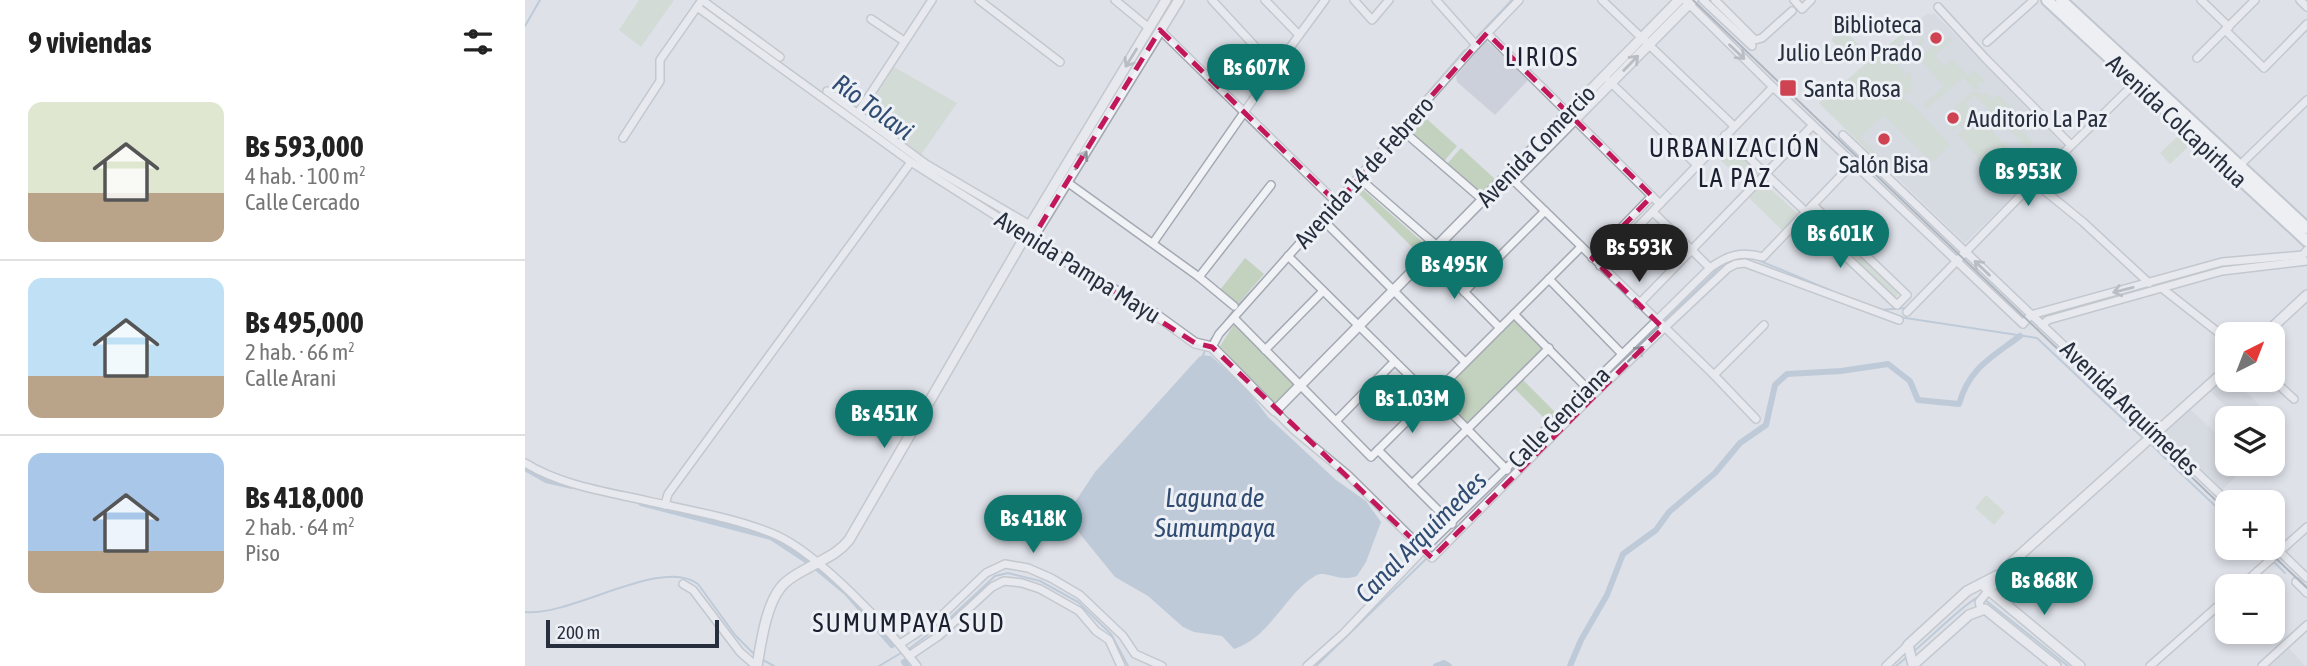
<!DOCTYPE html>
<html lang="es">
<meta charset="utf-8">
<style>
:root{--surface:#fff;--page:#f2f2f2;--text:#222;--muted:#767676;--line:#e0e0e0;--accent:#0f766e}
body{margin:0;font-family:"Asap Condensed",sans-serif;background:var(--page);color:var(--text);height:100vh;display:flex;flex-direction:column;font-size:26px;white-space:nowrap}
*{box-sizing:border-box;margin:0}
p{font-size:23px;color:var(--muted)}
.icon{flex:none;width:38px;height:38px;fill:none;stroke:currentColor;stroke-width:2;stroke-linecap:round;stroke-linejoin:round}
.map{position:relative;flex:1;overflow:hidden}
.sheet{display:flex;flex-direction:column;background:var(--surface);width:525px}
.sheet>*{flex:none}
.needle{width:46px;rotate:42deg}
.fabs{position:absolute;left:1690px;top:322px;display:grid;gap:14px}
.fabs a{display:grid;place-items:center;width:70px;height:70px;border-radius:14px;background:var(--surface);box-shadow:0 4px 10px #0003;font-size:35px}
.scale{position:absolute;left:21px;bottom:18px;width:173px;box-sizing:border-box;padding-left:7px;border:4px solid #272f3e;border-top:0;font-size:19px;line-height:24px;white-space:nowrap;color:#272f3e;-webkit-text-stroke:5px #edf0f5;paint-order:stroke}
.price{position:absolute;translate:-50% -60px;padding:0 16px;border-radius:24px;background:var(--accent);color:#fff;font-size:23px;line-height:46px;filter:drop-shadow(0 2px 4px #0008)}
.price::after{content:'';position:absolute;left:50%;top:42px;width:21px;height:16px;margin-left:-10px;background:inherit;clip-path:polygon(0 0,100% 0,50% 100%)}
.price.active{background:#222;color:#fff}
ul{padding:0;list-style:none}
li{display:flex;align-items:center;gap:21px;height:175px;padding:0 28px}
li+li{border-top:2px solid var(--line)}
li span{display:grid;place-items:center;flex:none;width:196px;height:140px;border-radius:14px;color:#555}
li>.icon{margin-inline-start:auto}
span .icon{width:84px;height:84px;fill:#fffc;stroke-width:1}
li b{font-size:30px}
h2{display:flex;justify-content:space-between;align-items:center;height:84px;padding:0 28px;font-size:30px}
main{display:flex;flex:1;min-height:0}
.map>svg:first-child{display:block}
</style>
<main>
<section class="sheet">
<h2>9 viviendas<svg class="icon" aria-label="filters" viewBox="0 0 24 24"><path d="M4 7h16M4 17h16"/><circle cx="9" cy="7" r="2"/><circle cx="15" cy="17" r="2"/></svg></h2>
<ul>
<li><span style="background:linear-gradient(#dfe7d0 65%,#b9a48a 0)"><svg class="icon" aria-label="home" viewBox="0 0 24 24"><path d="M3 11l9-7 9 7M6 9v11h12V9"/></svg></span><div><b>Bs 593,000</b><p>4 hab. · 100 m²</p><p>Calle Cercado</p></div></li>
<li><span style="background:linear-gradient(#bfe0f5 70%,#b9a48a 0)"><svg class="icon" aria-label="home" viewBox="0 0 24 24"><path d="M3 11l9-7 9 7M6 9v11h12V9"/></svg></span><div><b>Bs 495,000</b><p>2 hab. · 66 m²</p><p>Calle Arani</p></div></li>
<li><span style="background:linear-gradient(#a9c7e8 70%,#b9a48a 0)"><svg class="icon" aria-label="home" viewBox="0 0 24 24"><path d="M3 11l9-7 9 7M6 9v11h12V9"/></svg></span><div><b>Bs 418,000</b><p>2 hab. · 64 m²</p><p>Piso</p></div></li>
</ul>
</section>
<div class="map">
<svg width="1782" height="666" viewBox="0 0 1782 666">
<rect width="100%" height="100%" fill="#dee1e8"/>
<g fill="#ccd0da">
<polygon points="1403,13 1406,15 1409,13 1537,144 1538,148 1440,243 1294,103"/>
<polygon points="961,41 1004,79 970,115 932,82 931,76"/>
<polygon points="1703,376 1703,380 1709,380 1760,430 1748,442 1748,418 1713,418 1684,390 1697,378 1699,379"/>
<polygon points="1664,408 1703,445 1703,464 1723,465 1697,490 1639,433 1640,430"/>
<polygon points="1763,647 1780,666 1742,666"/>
</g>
<g fill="#c3d2bf">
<polygon points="114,0 149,0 116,47 94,30"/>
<polygon points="1317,28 1336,47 1325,58 1306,40"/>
<polygon points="1384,28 1387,32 1374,43 1376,46 1367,54 1380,75 1386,70 1386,92 1380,95 1379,100 1389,106 1425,145 1407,162 1359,115 1335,137 1361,164 1359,167 1294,103"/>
<polygon points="1396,37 1400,41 1392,49 1398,55 1413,42 1416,44 1424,37 1427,40 1411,54 1411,57 1420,67 1427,60 1443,76 1449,70 1461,82 1453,83 1453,90 1448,88 1439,78 1402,108 1399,104 1419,86 1397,61 1391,65 1390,48"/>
<polygon points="369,67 432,103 395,156 343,119 339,111"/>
<polygon points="1447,92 1462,94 1467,99 1474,95 1486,108 1480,114 1508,142 1502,148 1449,95 1440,103 1500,166 1478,187 1433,135 1438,129 1434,125 1428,130 1426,128 1437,117 1429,108"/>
<polygon points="895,113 932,146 920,160 916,161 881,129"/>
<polygon points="1654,135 1665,145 1645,164 1635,153"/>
<polygon points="1198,142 1202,143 1233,173 1233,177 1224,187 1188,153"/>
<polygon points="936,148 971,180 958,194 955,194 921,165"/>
<polygon points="1238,182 1273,214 1257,230 1223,197"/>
<polygon points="833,185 903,247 903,250 896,256 829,189"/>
<polygon points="1290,214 1293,214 1374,291 1372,296 1367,297 1287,221 1287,215"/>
<polygon points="720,258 739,274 713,304 695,290"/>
<polygon points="987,321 992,321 1017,346 1016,351 945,422 939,422 915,398 915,394"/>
<polygon points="711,325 767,382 768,385 751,403 748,403 695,346 708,326"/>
<polygon points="997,379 1033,415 1025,424 988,387"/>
<polygon points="1461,495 1480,512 1469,525 1450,508"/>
</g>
<path fill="#99aec8" d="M678,355L686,356L721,388L743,417L811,480L841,501L856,522L841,562L832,576C813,583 801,569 790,576C759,595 746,637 709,649L697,636L669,632L658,627L623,596L590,577L555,534L546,518V508L570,472L674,357Z"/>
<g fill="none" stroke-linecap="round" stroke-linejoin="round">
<g stroke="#99aec8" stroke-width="2">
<polyline points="181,9 364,141"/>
<polyline points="0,26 15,0"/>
<polyline points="952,37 987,0"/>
<polyline points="897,100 940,50"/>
<polyline points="418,178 499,227"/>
<polyline points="510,226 648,0"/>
<polyline points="1228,258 1307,291"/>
<polyline points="713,306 743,274"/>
<polyline points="1355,310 1381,308"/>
<polyline points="1374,317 1512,338 1618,438"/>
<polyline points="1515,317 1696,267 1758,260"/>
<polyline points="1137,323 1195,267 1209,259"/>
<polyline points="685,341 709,310"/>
<polyline points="678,355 681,349"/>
<polyline points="1625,443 1641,459"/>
<polyline points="1646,464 1702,517"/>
<polyline points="1734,548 1742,556"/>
<polyline points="907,553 1133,327"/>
<polyline points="1750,563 1760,573"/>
<polyline points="1459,599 1543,666"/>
<path d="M0,612C46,617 137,556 173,584L210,635L230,655"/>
<polyline points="384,649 425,618 470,576 483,573 515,581 553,602 586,634 603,666"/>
<path d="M1389,651C1402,641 1444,599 1454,597"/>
<polyline points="238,660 249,666"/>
<polyline points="354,666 376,653"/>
<polyline points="791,666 903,557"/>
<polyline points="1371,666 1382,657"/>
</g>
<g stroke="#99aec8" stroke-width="6">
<polyline points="0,468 21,480 47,486"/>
<polyline points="116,503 246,537 284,562"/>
<polyline points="293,569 322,593 367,645"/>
<polyline points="379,662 382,666"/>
<polyline points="911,666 919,663 924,666"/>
<path d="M1045,666L1056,640L1082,595L1098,554L1131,530L1144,512L1190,473L1215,443L1241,425L1250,385L1262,374L1316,371L1363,364L1385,381L1393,400L1434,404C1444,368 1467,357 1495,336"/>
</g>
<g stroke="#a3a8b2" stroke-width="10">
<g id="minor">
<polyline points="177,0 255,57"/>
<polyline points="454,0 535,62"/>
<polyline points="590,0 624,28"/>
<polyline points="687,0 750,68"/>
<polyline points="740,0 774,35"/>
<polyline points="829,0 847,20 864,0"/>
<polyline points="911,0 951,45"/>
<polyline points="1077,0 1209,126"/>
<polyline points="1160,0 1248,87 1498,324 1506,315"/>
<polyline points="1178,0 1227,46"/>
<polyline points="1190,0 1230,40 1237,38 1267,11"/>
<polyline points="1269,0 1277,9 1286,0"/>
<polyline points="1676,0 1704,27"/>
<polyline points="1775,0 1782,7"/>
<polyline points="172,7 386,162 501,235"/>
<polyline points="1413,7 1460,58 1546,145"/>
<polyline points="346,19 379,41"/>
<polyline points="635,30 812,203"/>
<polyline points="1700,30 1739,68 1782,24"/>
<polyline points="962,33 1135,204"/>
<polyline points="1462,42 1509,0"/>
<polyline points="1672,58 1730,0"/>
<polyline points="1084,81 1173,166"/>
<polyline points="302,91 401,164 505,225"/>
<polyline points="333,113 407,0"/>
<polyline points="877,130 958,200"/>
<polyline points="1200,135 1281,212"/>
<polyline points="1318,135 1703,502"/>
<polyline points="98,138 135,81 135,60 177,0"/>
<polyline points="1713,167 1782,100"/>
<polyline points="834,178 912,246"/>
<polyline points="989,181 1189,375 1231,419"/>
<polyline points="542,182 674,277 709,306"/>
<polyline points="1509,182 1558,222 1624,283"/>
<polyline points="1128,212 1185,268"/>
<polyline points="1278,216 1372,305 1382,295 1288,205"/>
<polyline points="797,219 940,362"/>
<polyline points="628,243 750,68 800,0"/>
<polyline points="903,255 975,328"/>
<polyline points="763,256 906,397"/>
<polyline points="1067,258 1127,196"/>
<polyline points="1075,266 1248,87"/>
<polyline points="674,277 746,185"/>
<polyline points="1024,279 1097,354"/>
<polyline points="1638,289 1703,340"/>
<polyline points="939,292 1020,211"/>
<polyline points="1114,304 1288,125"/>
<polyline points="1382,312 1509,182 1612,81"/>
<polyline points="989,314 1062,388"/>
<polyline points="1506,315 1697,262 1778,255 1782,250"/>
<polyline points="709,318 846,457 1056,247"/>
<polyline points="1517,325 1523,320 1697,271 1782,261"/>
<polyline points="687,347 694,334 951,45 994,0"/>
<polyline points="740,350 798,291"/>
<polyline points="1189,375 1239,325"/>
<polyline points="1748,380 1769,399"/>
<polyline points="908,394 982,470"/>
<polyline points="750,411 769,430 823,475 907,558 1069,394 1203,268 1211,264 1220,263 1374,320"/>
<polyline points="811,421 869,362"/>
<polyline points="853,450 927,524"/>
<path d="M0,463C37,486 84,492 127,502C168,511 213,519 251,535C294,554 363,628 392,666"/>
<polyline points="887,484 1024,348"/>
<polyline points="140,505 143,494 386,162"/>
<polyline points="1748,545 1782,578"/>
<polyline points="1771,582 1782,593"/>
<polyline points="158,584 168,590 215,652 231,666"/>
<polyline points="1716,586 1782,527"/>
<polyline points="1456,609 1454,602 1464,590"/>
<polyline points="375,644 413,619 461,573 480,564 503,568 526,578 555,595 598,636 610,654 637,666"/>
<polyline points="384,656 415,635 467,587 479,581 497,583 515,589 554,611 571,631 584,640 596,666"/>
<path d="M782,666L819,633L898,550L1185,268C1203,255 1216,251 1238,257L1328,163"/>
<polyline points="1361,666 1383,645"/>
<polyline points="1625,666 1703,597"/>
<polyline points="1737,666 1782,625"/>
</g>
</g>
<g stroke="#a3a8b2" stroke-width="12">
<g id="tertiary">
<polyline points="984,175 989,181 1168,0"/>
<polyline points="501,235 537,259 630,314 670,343 687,347 750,411 1154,0"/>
<polyline points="507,239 654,0"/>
<polyline points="1740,334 1782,295"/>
<polyline points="1473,575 1442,591 1383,645 1388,665 1444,615 1460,609 1531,666"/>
<polyline points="1460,587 1555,666"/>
<polyline points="1464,590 1486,563 1703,368"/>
<path d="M232,666C236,643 241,605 256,587C263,578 274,573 283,568C298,559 313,554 324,540L501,235L505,225L641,0"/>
</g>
</g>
<g stroke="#9da5b3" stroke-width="14">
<g id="primary">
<polyline points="1522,0 1782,241"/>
<polyline points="1536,0 1782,228"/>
</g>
</g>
<use href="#minor" stroke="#f1f2f6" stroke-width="7"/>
<use href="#tertiary" stroke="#f1f2f6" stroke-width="9"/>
<use href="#primary" stroke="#fff" stroke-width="10"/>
<g stroke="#778091" stroke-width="2">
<polyline points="1168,0 1703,512"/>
<polyline points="1740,548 1782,588"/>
</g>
</g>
<defs><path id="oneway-shaft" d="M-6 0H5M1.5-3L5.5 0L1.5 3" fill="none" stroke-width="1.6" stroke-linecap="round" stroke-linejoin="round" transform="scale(1.75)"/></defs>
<g stroke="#8c909a">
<use href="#oneway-shaft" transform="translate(1212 52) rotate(44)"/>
<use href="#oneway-shaft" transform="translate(606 58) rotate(122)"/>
<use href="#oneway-shaft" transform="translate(1106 63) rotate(-46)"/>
<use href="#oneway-shaft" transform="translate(556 160) rotate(-58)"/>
<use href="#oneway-shaft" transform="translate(1457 268) rotate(-136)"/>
<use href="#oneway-shaft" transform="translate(1598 290) rotate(166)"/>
<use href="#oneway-shaft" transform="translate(1111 354) rotate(-44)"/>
</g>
<path d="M0 0H1782V666H0ZM635,30L812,203L962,33L1127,196L1067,258L1138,328L907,558L687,347L670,343L507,239Z" fill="#dee1e8" fill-opacity=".55" fill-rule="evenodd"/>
<path fill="none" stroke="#c2185b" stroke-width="5" stroke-dasharray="14 9" stroke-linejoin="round" d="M635,30L812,203L962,33L1127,196L1067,258L1138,328L907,558L687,347L670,343L507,239Z"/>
<g fill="#ce4251" stroke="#edf0f5" stroke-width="2.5">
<circle cx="1411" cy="38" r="7"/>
<rect x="1254" y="79" width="18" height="18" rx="3.5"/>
<circle cx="1428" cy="118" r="7"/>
<circle cx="1359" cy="139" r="7"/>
</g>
<g text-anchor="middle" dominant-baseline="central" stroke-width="6" stroke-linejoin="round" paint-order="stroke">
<g font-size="24" fill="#272f3e" stroke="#edf0f5" text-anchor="start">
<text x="1397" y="24" text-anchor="end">Biblioteca<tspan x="1397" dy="28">Julio León Prado</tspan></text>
<text x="1279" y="88">Santa Rosa</text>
<text x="1442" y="118">Auditorio La Paz</text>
<text x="1359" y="164" text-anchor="middle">Salón Bisa</text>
</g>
<g font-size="24" fill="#272f3e" stroke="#edf0f5">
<text transform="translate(1652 121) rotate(43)">Avenida Colcapirhua</text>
<text transform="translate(1011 146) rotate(-46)">Avenida Comercio</text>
<text transform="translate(839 172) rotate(-48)">Avenida 14 de Febrero</text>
<text transform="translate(553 267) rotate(32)">Avenida Pampa Mayu</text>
<text transform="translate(1605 408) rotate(44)">Avenida Arquímedes</text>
<text transform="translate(1034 417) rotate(-45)">Calle Genciana</text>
</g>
<g font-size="26" letter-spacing="2" fill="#1a202f" stroke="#edf0f5">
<text x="1017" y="57">LIRIOS</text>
<text x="1210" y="148">URBANIZACIÓN<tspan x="1210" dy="30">LA PAZ</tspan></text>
<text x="384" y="623">SUMUMPAYA SUD</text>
</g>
<g font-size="26" font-style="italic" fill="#314c72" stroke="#edf0f5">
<text transform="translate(348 107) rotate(36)">Río Tolavi</text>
<text x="690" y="498">Laguna de<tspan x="690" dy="30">Sumumpaya</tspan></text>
<text transform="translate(896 537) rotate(-45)">Canal Arquímedes</text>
</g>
</g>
</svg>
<div class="fabs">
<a><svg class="needle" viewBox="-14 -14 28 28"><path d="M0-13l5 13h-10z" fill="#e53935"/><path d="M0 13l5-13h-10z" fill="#767676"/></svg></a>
<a><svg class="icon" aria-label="layers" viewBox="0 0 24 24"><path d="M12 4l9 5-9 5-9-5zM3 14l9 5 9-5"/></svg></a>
<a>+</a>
<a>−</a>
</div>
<div class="scale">200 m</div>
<b class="price" style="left:731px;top:104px">Bs 607K</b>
<b class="price" style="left:1503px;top:208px">Bs 953K</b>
<b class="price" style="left:1315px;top:270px">Bs 601K</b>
<b class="price active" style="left:1114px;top:284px">Bs 593K</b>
<b class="price" style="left:929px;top:301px">Bs 495K</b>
<b class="price" style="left:887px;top:435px">Bs 1.03M</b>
<b class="price" style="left:359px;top:450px">Bs 451K</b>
<b class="price" style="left:508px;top:555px">Bs 418K</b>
<b class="price" style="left:1519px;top:617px">Bs 868K</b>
</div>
</main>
